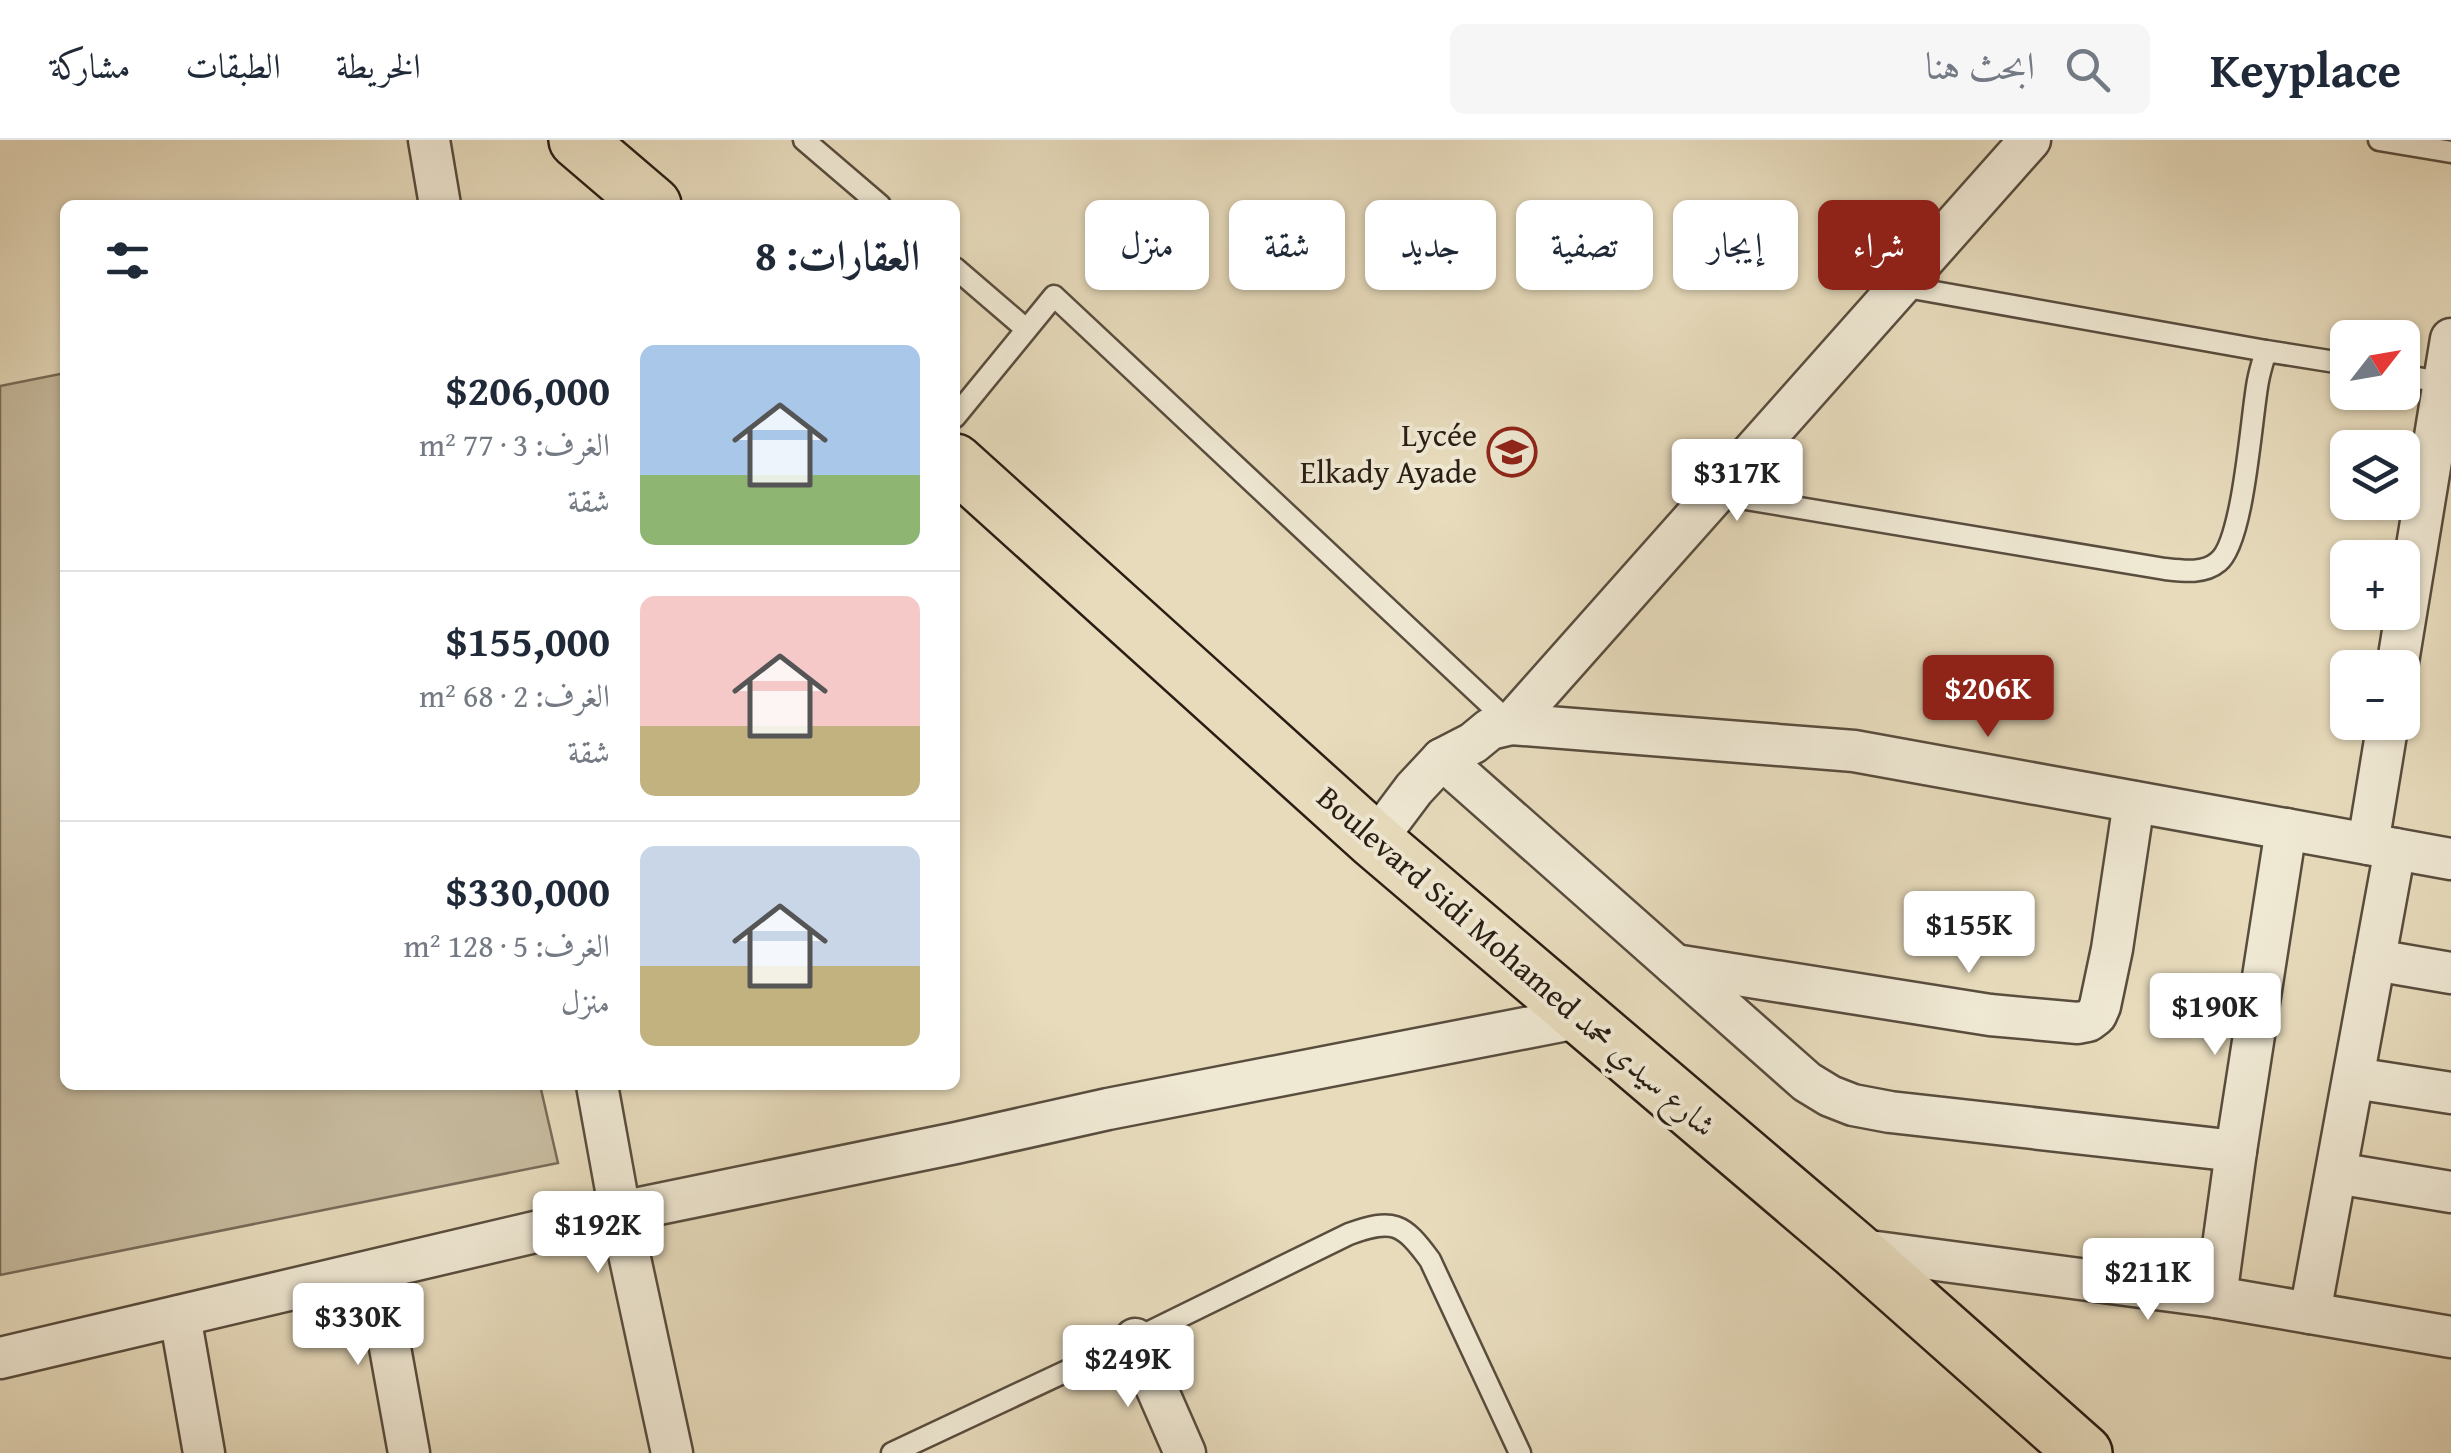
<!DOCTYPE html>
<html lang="ar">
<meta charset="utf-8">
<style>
:root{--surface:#fff;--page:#f6f6f7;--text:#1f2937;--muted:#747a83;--line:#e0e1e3;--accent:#8f2418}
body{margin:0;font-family:"Gentium Book Plus",Amiri,serif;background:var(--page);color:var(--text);direction:rtl;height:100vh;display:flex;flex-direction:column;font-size:38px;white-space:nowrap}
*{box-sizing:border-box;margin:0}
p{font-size:32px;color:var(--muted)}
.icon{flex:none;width:55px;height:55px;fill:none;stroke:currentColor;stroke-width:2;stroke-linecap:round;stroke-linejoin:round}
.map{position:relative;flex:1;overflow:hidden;direction:ltr}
.details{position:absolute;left:60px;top:60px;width:900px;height:890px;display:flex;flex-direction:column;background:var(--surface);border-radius:15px;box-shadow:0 2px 8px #0004;direction:rtl}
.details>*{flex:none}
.hud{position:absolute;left:990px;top:60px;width:950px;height:90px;direction:rtl;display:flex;gap:20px}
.needle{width:65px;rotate:59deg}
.buttons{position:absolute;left:2330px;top:180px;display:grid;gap:20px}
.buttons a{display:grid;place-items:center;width:90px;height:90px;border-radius:15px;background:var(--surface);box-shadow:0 2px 8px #0004;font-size:50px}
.price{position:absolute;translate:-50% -85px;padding:0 22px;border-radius:10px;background:#fff;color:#222;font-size:32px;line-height:65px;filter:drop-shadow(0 2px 5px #0008)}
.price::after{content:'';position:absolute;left:50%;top:60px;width:30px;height:22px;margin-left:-15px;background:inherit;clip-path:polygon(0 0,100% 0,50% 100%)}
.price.current{background:var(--accent);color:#fff}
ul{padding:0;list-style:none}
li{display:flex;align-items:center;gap:30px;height:250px;padding:0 40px}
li+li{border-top:2px solid var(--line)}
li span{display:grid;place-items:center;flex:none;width:280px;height:200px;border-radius:15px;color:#555}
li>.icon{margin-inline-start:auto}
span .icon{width:120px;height:120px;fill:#fffc;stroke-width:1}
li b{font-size:42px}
h2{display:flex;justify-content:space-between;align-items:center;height:120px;padding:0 40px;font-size:42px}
.chip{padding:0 35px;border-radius:15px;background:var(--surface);box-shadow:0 2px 8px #0004;font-size:35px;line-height:90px}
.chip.current{background:var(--accent);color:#fff}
header{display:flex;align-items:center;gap:60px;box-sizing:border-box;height:140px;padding:0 50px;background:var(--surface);border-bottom:2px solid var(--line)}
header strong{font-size:48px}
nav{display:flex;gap:55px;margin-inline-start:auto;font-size:35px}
.search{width:700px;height:90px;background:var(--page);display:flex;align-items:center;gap:25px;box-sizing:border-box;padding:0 35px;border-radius:15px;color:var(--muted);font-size:38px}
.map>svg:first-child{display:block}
</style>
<header>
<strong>Keyplace</strong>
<div class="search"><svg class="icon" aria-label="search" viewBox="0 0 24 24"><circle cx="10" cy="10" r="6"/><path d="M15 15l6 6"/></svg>ابحث هنا</div>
<nav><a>الخريطة</a><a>الطبقات</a><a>مشاركة</a></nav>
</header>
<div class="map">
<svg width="2451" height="1313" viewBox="0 0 2451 1313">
<rect width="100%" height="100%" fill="#e7dbbc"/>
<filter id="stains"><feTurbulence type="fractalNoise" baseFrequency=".002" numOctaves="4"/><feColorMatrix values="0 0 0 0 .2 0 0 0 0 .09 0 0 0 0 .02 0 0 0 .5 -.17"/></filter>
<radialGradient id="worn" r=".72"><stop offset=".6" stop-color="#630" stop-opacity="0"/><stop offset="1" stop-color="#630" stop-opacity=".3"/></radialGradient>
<polygon fill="#c7bb9f" stroke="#786c5a" stroke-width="2.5" points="65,233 65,945 540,945 558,1023 0,1135 0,246"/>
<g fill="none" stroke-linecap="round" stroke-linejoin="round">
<g stroke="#594d3e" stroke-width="25">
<g id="lane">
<polyline points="804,0 880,65"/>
<polyline points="2379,0 2451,12"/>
<polyline points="955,128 1026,189"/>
<polyline points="1901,146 2266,211"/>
<polyline points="2402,235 2450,244"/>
<polyline points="955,277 1054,156 1511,584"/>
<path d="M1716,354L2165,429C2183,431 2204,434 2218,422C2244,402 2251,277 2258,241C2260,230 2263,221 2266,211L2348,224"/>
<path d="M892,1313L1135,1199L1349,1094C1393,1078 1403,1083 1430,1120L1520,1313"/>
</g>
</g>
<g stroke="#594d3e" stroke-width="45">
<g id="street">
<polyline points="429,0 440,65"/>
<polyline points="2397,528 2451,199"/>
<polyline points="1511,584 1854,611 2451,719"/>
<polyline points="1442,619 1807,942 1830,956 1853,965 1890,972 2236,1011"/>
<polyline points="1375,701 1414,649 1442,619 1473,603 1490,589 1511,584 2030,0"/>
<polyline points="2368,704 2388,582"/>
<polyline points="2375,820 2451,833"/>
<polyline points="1675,825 1990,875 2078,883 2088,881 2096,875 2100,866 2112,809 2134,662"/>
<polyline points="2354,938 2451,953"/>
<polyline points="597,945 620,1072 672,1313"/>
<polyline points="2336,1033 2451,1052"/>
<polyline points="1854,1109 2216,1157 2451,1197"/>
<polyline points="376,1130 409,1313"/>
<polyline points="2216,1157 2236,1011 2286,689"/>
<polyline points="2310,1173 2395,709"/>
<polyline points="180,1176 204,1313"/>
<polyline points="1135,1199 1185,1313"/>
<polyline points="0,1218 620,1072 956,1003 1108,969 1582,877"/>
</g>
</g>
<g stroke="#2a1e14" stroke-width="60">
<g id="primary">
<polyline points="577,0 653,65"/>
<polyline points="955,322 1375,701 1854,1109 2084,1313"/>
</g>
</g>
<use href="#lane" stroke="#efe8d3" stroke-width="20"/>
<use href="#street" stroke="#efe8d3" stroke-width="40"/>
<use href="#primary" stroke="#e7dbbc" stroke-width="55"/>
</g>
<defs>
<g id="school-ring" transform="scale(2.5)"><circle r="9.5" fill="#efe8d3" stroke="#8f2418" stroke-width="1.5"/><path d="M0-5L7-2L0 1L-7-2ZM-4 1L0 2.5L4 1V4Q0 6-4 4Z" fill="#8f2418"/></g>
</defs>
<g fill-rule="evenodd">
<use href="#school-ring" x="1512" y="312"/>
</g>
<g text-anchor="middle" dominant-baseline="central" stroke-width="8" stroke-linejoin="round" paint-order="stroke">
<g font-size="32" fill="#2a1e14" stroke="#efe8d3" text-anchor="end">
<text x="1477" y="294">Lycée<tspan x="1477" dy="37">Elkady Ayade</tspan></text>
</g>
<g font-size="32" fill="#2a1e14" stroke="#efe8d3">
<text transform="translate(1517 821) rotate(41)">Boulevard Sidi Mohamed شارع سيدي محمد</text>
</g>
</g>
<rect width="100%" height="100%" filter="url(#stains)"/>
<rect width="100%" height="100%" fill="url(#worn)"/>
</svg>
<div class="buttons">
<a><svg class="needle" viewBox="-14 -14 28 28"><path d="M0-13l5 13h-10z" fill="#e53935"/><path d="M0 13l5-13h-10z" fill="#747a83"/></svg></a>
<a><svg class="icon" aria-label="layers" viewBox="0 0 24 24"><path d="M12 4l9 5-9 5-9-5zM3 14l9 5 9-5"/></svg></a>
<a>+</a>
<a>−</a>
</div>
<b class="price" style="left:1737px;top:384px">$317K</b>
<b class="price current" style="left:1988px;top:600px">$206K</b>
<b class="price" style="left:1969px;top:836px">$155K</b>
<b class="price" style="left:2215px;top:918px">$190K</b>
<b class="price" style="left:598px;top:1136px">$192K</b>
<b class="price" style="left:2148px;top:1183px">$211K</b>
<b class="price" style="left:358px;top:1228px">$330K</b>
<b class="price" style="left:1128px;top:1270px">$249K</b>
<div class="hud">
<a class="chip current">شراء</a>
<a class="chip">إيجار</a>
<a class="chip">تصفية</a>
<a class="chip">جديد</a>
<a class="chip">شقة</a>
<a class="chip">منزل</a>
</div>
<section class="details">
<h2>العقارات: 8<svg class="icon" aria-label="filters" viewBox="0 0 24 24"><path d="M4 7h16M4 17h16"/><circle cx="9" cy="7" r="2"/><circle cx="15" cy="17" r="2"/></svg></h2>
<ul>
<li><span style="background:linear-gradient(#a9c7e8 65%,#8fb573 0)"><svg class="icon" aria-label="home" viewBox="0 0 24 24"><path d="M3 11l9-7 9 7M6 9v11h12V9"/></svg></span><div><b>$206,000</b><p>الغرف: 3 · 77 m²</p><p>شقة</p></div></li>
<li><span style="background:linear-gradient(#f6c9c9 65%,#c2b280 0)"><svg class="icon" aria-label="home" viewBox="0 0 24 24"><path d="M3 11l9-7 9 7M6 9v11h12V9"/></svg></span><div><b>$155,000</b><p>الغرف: 2 · 68 m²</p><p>شقة</p></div></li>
<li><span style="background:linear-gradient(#c9d6e8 60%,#c2b280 0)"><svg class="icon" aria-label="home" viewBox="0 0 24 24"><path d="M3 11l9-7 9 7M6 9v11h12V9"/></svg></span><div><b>$330,000</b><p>الغرف: 5 · 128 m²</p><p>منزل</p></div></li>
</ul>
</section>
</div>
